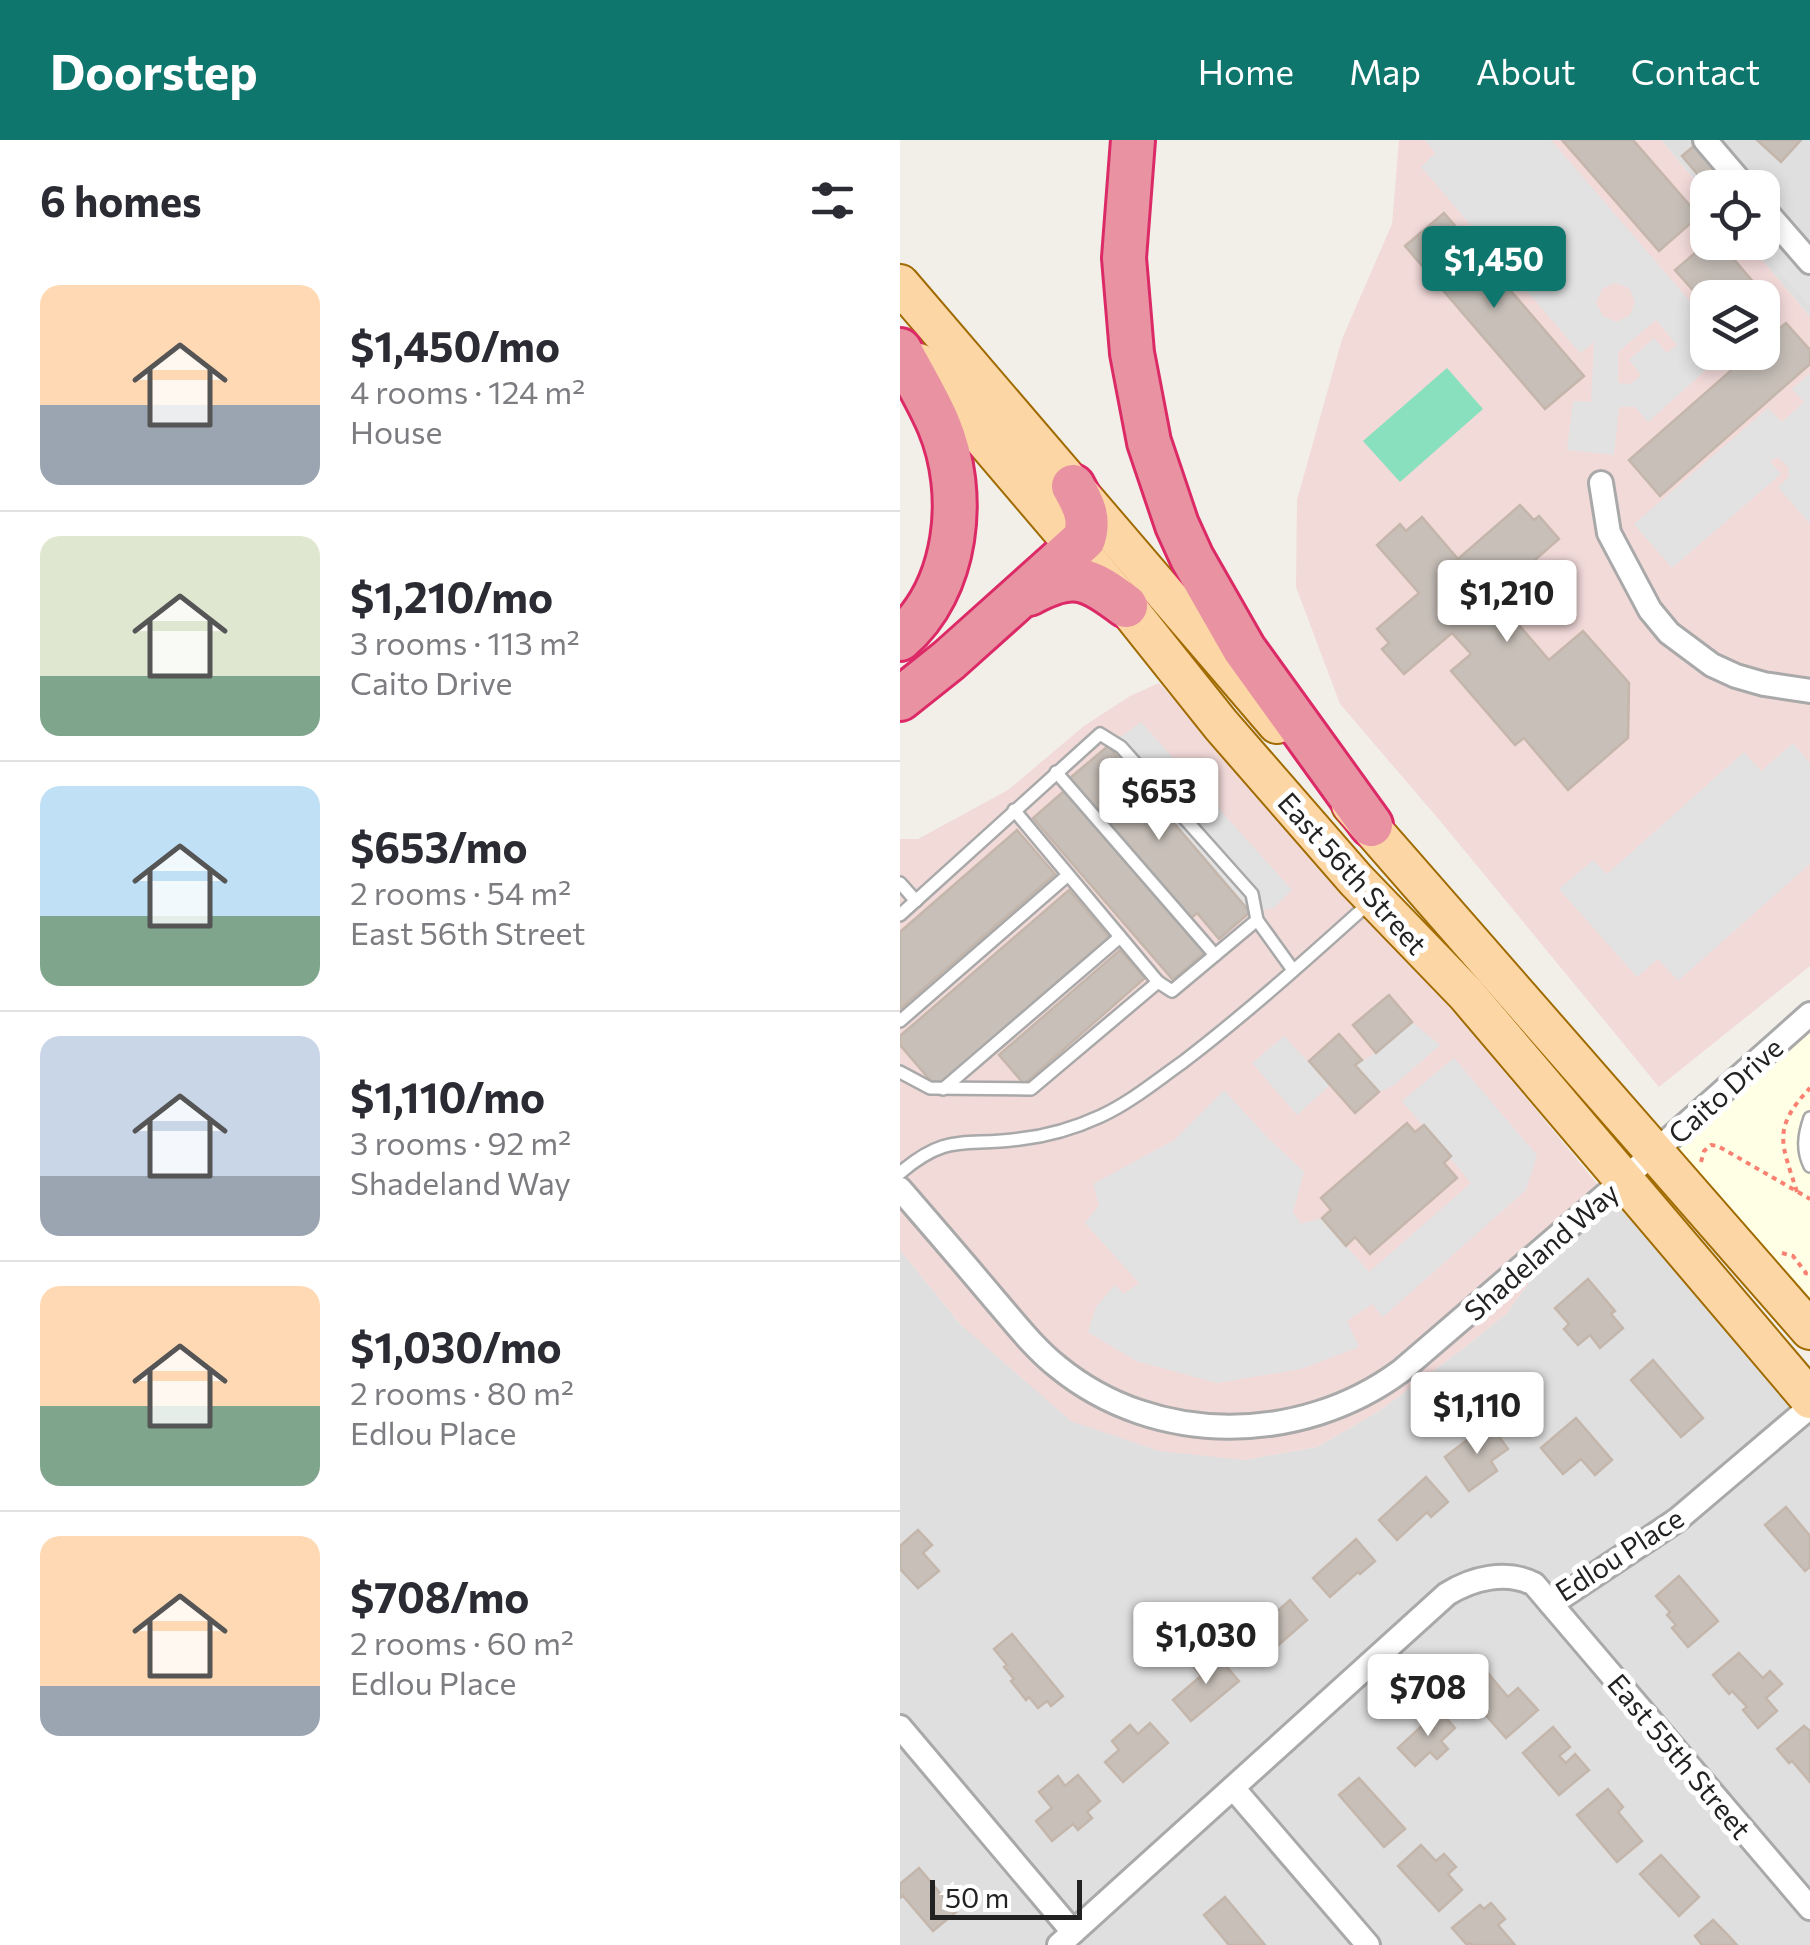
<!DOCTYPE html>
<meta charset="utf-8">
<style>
:root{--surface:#fff;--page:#f7f7f7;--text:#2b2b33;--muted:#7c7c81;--line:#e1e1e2;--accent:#0f766e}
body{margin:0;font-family:Commissioner,sans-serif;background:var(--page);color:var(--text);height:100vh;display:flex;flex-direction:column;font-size:38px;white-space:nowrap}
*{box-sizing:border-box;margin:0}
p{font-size:32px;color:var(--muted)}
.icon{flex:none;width:55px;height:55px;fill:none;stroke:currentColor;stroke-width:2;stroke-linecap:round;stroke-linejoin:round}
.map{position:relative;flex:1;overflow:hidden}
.drawer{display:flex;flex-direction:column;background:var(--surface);width:900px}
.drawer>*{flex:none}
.buttons{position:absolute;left:790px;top:30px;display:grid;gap:20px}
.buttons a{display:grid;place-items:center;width:90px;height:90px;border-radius:20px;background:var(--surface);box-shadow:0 5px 15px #0003;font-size:50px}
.scale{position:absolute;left:30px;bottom:25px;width:152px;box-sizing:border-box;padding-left:10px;border:5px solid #222;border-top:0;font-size:28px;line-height:35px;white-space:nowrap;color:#222;-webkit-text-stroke:8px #fff;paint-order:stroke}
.price{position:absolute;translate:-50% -85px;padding:0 22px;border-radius:10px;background:#fff;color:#222;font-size:32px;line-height:65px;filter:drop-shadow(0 2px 5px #0008)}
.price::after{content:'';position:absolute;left:50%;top:60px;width:30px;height:22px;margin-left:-15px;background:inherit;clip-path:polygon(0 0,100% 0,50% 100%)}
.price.selected{background:var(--accent);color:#fff}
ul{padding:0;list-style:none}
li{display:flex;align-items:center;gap:30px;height:250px;padding:0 40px}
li+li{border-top:2px solid var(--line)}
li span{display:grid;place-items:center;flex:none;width:280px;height:200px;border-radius:20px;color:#555}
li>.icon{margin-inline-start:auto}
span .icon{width:120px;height:120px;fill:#fffc;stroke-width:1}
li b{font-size:42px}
h2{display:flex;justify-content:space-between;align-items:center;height:120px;padding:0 40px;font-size:42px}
header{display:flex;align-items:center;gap:60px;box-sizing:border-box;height:140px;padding:0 50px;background:var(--accent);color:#fff}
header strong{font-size:48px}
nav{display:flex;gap:55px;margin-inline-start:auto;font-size:35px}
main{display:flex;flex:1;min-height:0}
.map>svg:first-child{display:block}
</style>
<header>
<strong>Doorstep</strong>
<nav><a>Home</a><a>Map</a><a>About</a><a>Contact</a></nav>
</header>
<main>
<section class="drawer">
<h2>6 homes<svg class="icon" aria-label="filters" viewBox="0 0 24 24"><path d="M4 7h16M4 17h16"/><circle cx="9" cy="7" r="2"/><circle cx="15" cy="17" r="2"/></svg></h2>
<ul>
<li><span style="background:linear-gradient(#ffd9b3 60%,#9aa5b1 0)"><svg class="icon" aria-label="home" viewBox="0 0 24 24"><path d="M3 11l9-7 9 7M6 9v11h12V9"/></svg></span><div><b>$1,450/mo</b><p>4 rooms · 124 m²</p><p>House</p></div></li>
<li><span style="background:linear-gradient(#dfe7d0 70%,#7fa58c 0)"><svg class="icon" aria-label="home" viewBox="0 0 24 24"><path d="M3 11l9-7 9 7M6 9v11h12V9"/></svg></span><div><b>$1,210/mo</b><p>3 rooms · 113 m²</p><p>Caito Drive</p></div></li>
<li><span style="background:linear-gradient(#bfe0f5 65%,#7fa58c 0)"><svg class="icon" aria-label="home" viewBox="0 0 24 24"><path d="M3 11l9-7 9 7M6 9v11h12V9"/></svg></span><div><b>$653/mo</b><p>2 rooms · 54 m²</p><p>East 56th Street</p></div></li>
<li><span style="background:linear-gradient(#c9d6e8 70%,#9aa5b1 0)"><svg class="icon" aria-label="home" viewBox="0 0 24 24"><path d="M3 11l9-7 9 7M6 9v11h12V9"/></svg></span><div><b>$1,110/mo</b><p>3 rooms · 92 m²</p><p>Shadeland Way</p></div></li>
<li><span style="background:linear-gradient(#ffd9b3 60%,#7fa58c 0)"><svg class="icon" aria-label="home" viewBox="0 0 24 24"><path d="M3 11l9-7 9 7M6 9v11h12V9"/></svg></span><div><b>$1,030/mo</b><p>2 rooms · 80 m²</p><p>Edlou Place</p></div></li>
<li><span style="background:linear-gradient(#ffd9b3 75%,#9aa5b1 0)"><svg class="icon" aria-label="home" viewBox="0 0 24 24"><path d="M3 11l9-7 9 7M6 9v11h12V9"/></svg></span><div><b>$708/mo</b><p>2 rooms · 60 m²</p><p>Edlou Place</p></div></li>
</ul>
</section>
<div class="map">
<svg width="910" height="1805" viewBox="0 0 910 1805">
<rect width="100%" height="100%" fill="#f2efe9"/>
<g fill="#e0dfdf">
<polygon points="761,0 910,0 910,177 848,103 862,102 862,48 808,48 807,55"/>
<polygon points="699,1046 735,1073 910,1277 910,1805 0,1805 0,1110 61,1185 344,1320 417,1307 479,1271 565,1207 607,1173"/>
</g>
<g fill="#f2dad9" fill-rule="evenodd">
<path d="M499,0H761L807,55L808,102L848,103L910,177V826L759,947L541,682L440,564L396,447L397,360L442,199L492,84ZM808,158H862V212H808Z"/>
<polygon points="259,543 574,895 699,1046 607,1173 565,1207 479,1271 417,1307 344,1320 259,1311 171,1281 61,1185 0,1110 0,699 18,699 108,650 184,586 230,556"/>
</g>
<polygon fill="#ffffe5" points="910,874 910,1195 754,1012"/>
<polygon fill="#88e0be" points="547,228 583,269 500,342 463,301"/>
<g fill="#e2e2e2" fill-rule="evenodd">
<path d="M525,0H651L807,181L806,209L816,221L748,282L735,267H719L714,315L667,310L673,261L691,262L694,202L680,213L521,27L535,13ZM715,143L729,148L735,162L730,175L717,182L703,176L696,163L702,149ZM756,180L777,205L767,213L754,198L729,220L741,235L731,244L718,243V212Z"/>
<polygon points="863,51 910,107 910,167 855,103 862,102"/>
<polygon points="910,233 910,384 878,347 889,337 888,327 878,317 870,321 881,334 772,428 734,384 868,268 882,282 904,262 892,249"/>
<polygon points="241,582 392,750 374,768 350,772 208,606"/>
<polygon points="893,603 910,623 910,724 778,841 758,819 737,837 659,749 693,720 707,734 844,612 861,631"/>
<polygon points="512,882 540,905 493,946 479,952 455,925 476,913"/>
<polygon points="384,896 430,945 397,975 352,923"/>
<polygon points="554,918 637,1015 626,1050 483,1177 472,1164 447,1181 459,1207 401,1229 317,1243 236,1221 188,1192 196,1167 215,1145 224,1154 239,1143 185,1083 199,1065 193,1044 274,1000 324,950 367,997 404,1032 393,1072 401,1084 422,1078 469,1132 571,1043 502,961"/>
</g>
<g fill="#c7bfb8" stroke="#c4b6ab" stroke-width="2.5">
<polygon points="662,0 733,0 799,76 759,111"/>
<polygon points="857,0 901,0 881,22"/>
<polygon points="795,5 832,48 809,48 782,16"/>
<polygon points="544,73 684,236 645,269 505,106"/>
<polygon points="808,102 819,102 868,159 862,164 862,158 808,158 808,167 775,130"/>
<polygon points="886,183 910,210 910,224 760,356 729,320 852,212 862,212 862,203"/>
<polygon points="620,365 634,380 639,376 659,399 594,456 649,520 683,491 729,543 728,598 668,650 624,598 615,605 551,531 571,514 552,493 504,534 482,509 489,503 477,489 519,453 477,405 500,384 506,391 522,377 558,419"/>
<polygon points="208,606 350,772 319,799 297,773 290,779 170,638"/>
<polygon points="164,651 304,813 273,840 133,678"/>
<polygon points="117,690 155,734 0,869 0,792"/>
<polygon points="169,750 209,797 36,947 0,905 0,896"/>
<polygon points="220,810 245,838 124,944 99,915"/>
<polygon points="489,855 512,882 476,913 453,885"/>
<polygon points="439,894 462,920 455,925 479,952 455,973 409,921"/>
<polygon points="507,983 515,992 524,985 551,1016 544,1023 557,1038 470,1114 455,1097 446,1106 422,1078 431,1070 421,1058"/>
<polygon points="688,1139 715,1171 711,1174 723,1188 700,1208 690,1195 678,1205 664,1189 669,1184 655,1168"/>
<polygon points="753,1220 803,1278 781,1297 731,1240"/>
<polygon points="676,1278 712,1320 695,1335 681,1319 663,1334 641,1308"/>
<polygon points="589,1283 608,1309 591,1321 597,1331 569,1351 545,1317"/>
<polygon points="526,1337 548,1362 531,1377 527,1372 497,1400 479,1380"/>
<polygon points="886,1367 910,1396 910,1427 905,1431 865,1385"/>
<polygon points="18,1390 32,1405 23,1413 39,1431 18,1448 0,1429 0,1406"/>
<polygon points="456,1399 475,1421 460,1434 458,1432 430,1457 413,1438"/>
<polygon points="779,1436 818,1481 788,1507 772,1488 776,1485 767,1475 770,1472 756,1456"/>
<polygon points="390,1460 407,1480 360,1521 343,1501"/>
<polygon points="112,1494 163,1556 151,1566 147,1561 138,1568 129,1557 126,1560 111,1541 114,1539 104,1527 107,1525 94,1509"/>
<polygon points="839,1513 863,1538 870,1531 882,1544 866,1558 877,1571 858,1588 843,1570 847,1567 832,1551 829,1554 813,1535"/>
<polygon points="306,1515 314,1524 320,1519 339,1541 291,1581 273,1560 301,1536 293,1526"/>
<polygon points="582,1526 608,1557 618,1548 638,1570 606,1598 560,1546"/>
<polygon points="539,1570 555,1588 541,1601 548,1609 537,1619 530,1612 515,1626 498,1608"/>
<polygon points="250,1583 268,1603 223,1642 205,1622 219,1610 212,1601 230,1585 238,1594"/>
<polygon points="904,1586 910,1591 910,1642 892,1621 889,1623 877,1609"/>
<polygon points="653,1587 670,1607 659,1616 666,1623 675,1614 689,1630 659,1655 623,1613"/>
<polygon points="178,1635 200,1661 187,1672 192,1678 178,1690 173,1684 152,1701 136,1681 152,1668 139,1652 158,1636 165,1646"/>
<polygon points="459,1638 505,1689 484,1707 439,1655"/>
<polygon points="708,1649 723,1667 718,1672 742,1701 717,1722 677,1675"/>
<polygon points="521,1705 536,1721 544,1714 556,1727 548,1734 562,1750 539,1771 498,1726"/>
<polygon points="761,1715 799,1757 779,1776 740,1734"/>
<polygon points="19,1728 56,1772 33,1791 3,1756 0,1758 0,1744"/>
<polygon points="325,1757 365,1805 329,1805 304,1775"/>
<polygon points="591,1763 605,1779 598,1785 615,1805 572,1805 570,1803 567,1805 552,1788 580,1765 584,1769"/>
<polygon points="813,1780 827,1794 837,1805 802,1805 795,1796"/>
</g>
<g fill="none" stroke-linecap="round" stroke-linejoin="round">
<g stroke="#a9a9a9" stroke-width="16">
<g id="service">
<polyline points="156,632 315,815"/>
<polyline points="114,670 258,842"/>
<polyline points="0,743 16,761"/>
<polyline points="0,775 200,594 221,607 352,754 357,780 393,830"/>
<polyline points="0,881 168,735"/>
<polyline points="0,932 30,948 131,949 258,842 272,851 357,780"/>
<polyline points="43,949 220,797"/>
<path d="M910,978C904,995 902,1010 910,1026"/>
<path d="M0,1033C48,992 64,1007 120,999C148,996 175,988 201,976C231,962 256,941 283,922C347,873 408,818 468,764"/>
</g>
</g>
<g stroke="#a9a9a9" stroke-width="28">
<g id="minor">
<polyline points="805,0 846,48"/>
<polyline points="862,67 910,122"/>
<polyline points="701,343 709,393 750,470 769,493 812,525 836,536 864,544 910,551"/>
<path d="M0,1049C32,1086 64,1123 95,1160C115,1183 134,1208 158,1227C256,1307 401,1305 501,1231L723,1040L910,874"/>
<polyline points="651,1464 777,1380 910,1267"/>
<polyline points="0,1587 173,1792"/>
<polyline points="334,1649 468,1805"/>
<path d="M159,1805L547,1454C573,1438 606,1430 634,1444L910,1768"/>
</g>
</g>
<g stroke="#a06b00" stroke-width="42">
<g id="primary">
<polyline points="0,144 377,584"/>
<polyline points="19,223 226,466 321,585 456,740 566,854 910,1259"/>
<polyline points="451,665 910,1190"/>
</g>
</g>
<g stroke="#dc2a67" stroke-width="48">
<g id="motorway">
<polyline points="233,0 224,118 232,213 249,302 277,385 292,418 344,509 471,685"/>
<path d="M0,210C13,235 28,259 39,285C68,354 58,449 0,499"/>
<path d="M129,454C173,430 188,437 226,466"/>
<path d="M0,559L49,520L184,399C191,378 183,364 173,346"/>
</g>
</g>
<g stroke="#fa8072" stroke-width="4" stroke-dasharray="5 5" stroke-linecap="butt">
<polyline points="801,1022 804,1011 811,1005 818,1006 910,1059"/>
<path d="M897,1052C882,1004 871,989 910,948"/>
<polyline points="882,1113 893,1116 906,1133 904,1139"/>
</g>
<use href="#service" stroke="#fff" stroke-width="11"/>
<use href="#minor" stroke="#fff" stroke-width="22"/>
<use href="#primary" stroke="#fcd6a4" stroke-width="38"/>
<use href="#motorway" stroke="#e892a2" stroke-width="42"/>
</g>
<g text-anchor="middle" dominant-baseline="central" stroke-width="10" stroke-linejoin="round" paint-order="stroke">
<g font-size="28" fill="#222" stroke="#fff">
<text transform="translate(453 733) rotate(48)">East 56th Street</text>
<text transform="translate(825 950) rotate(-42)">Caito Drive</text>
<text transform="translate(641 1111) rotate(-41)">Shadeland Way</text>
<text transform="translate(719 1414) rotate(-33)">Edlou Place</text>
<text transform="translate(780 1616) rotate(50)">East 55th Street</text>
</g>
</g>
</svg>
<div class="buttons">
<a><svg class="icon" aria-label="locate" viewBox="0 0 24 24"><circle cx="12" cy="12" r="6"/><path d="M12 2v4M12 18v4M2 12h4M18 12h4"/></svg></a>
<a><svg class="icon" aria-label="layers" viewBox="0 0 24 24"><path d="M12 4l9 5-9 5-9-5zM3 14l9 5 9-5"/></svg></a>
</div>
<div class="scale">50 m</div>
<b class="price selected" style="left:594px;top:171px">$1,450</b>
<b class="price" style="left:607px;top:505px">$1,210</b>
<b class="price" style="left:259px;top:703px">$653</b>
<b class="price" style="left:577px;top:1317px">$1,110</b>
<b class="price" style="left:306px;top:1547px">$1,030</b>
<b class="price" style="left:528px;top:1599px">$708</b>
</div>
</main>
